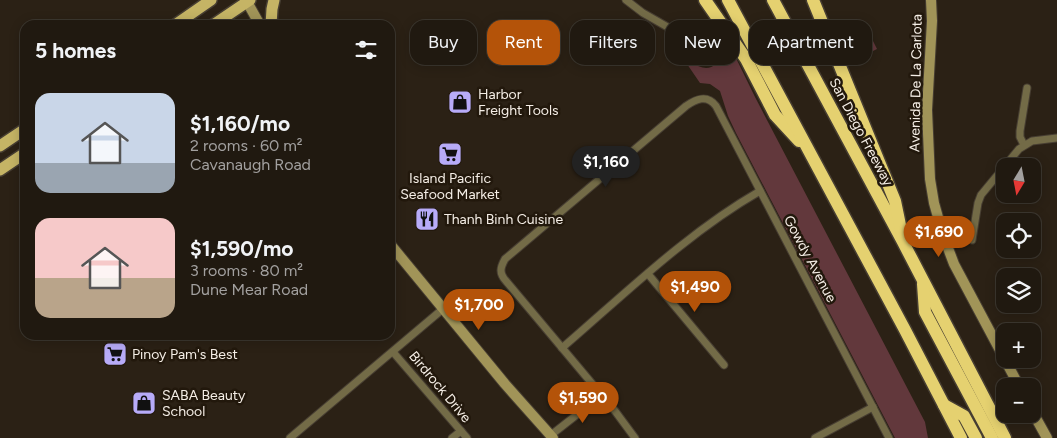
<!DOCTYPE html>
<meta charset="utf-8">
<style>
:root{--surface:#201910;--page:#282219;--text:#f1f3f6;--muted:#a2a09f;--line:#3d3830;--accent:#b45309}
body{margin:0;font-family:Figtree,sans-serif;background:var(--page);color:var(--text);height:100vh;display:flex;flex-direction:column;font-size:19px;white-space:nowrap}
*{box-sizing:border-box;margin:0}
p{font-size:16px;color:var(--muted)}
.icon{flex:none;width:28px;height:28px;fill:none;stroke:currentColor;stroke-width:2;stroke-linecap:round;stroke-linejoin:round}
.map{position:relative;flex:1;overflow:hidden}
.panel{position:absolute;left:20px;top:20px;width:375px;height:320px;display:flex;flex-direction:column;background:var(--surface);border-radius:15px;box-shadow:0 2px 12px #0003,0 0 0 1px var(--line)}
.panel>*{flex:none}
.banner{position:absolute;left:410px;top:20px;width:475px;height:45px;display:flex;gap:10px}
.needle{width:32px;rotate:190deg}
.controls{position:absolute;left:996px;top:158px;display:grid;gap:10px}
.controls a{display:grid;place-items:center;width:45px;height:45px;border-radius:10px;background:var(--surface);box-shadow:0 2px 12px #0003,0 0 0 1px var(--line);font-size:25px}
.price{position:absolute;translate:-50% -42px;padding:0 11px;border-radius:18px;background:var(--accent);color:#fff;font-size:16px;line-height:32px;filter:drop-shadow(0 1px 2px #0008)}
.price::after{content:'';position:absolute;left:50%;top:30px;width:15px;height:11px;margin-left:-8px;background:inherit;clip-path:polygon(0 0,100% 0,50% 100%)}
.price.current{background:#222;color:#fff}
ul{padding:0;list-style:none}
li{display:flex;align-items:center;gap:15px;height:125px;padding:0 15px}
li span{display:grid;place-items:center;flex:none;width:140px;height:100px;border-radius:15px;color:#555}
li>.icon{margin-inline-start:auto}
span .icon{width:60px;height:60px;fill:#fffc;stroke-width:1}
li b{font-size:21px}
h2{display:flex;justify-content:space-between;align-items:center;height:60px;padding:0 15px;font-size:21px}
.pill{padding:0 18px;border-radius:15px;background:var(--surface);box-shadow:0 2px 12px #0003,0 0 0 1px var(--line);font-size:18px;line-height:45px}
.pill.current{background:var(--accent);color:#fff}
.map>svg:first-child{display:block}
</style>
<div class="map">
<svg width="1057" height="438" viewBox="0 0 1057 438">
<rect width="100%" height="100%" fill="#2b2115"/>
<g fill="#62383c">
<polygon points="867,29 877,49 865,55 855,35"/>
<path d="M726,43L732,50L755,97L925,422L928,438H895L736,133L728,116L720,91L710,84L700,83L687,64L691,61C705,74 722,68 719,48Z"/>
</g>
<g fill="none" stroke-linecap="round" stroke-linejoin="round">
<g stroke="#473e32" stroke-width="9">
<g id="street">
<polyline points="626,0 643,13 678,33 703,52"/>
<polyline points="1024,145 1020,137 1020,131 1027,88"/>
<polyline points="972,240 978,203 981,195 1019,149 1032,141 1057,138"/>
<polyline points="648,274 724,365"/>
<path d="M562,348C626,293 687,233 760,191"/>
<polyline points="393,352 467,438"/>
<polyline points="551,435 602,395"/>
<polyline points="290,438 444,308"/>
<polyline points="452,438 461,431"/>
<path d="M635,438L615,411L506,281C499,273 500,268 505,259L686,106C696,99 707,94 716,106L889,438"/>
<polyline points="815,438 873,407"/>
</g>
</g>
<g stroke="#473e32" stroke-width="12">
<g id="secondary">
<polyline points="246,0 260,25"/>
<polyline points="931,0 932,21 927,110 930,179 934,203 943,235 954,264 1019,386"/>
<polyline points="390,244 505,384 553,438"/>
<polyline points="1032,411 1047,438"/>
</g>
</g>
<g stroke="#473e32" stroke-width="14">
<g id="primary">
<polyline points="175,25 211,0"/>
<polyline points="213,25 250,0"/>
<polyline points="271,25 272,9 274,0"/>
<polyline points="0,146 25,129"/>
<polyline points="0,170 25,153"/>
</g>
</g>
<g stroke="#473e32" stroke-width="15">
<g id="highway">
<polyline points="705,0 746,59 775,115 799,141"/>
<polyline points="728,0 905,330 961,438"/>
<polyline points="773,0 903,242 1005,438"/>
<polyline points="813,0 895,201 901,230"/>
<polyline points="923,284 925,312 992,438"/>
<polyline points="944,405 964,416 976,438"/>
</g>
</g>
<use href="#street" stroke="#736b47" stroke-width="7"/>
<use href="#secondary" stroke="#a19458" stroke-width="10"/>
<use href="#primary" stroke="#c5b465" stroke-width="11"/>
<use href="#highway" stroke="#e5d170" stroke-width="12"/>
</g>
<defs>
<g id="shop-square" transform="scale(1.25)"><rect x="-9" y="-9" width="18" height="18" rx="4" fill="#b7abf8" stroke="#22180c"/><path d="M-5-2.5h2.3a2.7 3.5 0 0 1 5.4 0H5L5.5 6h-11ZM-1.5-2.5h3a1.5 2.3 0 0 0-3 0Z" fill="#111"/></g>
<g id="supermarket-square" transform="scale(1.25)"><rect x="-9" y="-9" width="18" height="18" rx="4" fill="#b7abf8" stroke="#22180c"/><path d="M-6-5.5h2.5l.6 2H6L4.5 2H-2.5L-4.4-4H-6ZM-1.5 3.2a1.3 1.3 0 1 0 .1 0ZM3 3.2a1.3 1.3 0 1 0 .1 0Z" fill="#111"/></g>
<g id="restaurant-square" transform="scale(1.25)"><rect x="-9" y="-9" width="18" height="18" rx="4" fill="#b7abf8" stroke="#22180c"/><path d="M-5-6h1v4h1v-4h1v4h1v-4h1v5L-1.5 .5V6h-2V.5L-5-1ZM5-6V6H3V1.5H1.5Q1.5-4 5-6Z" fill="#111"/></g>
</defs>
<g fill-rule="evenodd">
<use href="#shop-square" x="460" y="102"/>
<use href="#supermarket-square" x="450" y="154"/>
<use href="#restaurant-square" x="427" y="219"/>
<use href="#supermarket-square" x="115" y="354"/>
<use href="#shop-square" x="144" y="403"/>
</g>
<g text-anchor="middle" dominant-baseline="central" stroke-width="5" stroke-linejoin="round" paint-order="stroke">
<g font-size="14" fill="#f5eee6" stroke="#22180c">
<text transform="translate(916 83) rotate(-89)">Avenida De La Carlota</text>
<text transform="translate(861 132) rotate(62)">San Diego Freeway</text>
<text transform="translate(810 259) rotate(62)">Gowdy Avenue</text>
<text transform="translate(440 387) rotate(50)">Birdrock Drive</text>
</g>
<g font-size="14" fill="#f5eee6" stroke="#22180c" text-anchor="start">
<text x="478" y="94">Harbor<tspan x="478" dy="16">Freight Tools</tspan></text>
<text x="450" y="178" text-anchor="middle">Island Pacific<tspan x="450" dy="16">Seafood Market</tspan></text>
<text x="444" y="219">Thanh Binh Cuisine</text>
<text x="132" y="354">Pinoy Pam's Best</text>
<text x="162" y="395">SABA Beauty<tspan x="162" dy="16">School</tspan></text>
</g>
</g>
</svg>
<div class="controls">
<a><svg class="needle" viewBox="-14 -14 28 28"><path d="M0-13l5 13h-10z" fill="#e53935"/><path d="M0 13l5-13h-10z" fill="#a2a09f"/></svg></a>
<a><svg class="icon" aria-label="locate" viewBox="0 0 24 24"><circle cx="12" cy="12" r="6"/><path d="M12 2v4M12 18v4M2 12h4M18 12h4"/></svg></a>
<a><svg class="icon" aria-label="layers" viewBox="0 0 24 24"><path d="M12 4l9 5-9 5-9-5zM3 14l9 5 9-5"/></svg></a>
<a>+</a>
<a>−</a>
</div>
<b class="price current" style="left:606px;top:188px">$1,160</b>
<b class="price" style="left:939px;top:258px">$1,690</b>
<b class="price" style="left:695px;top:313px">$1,490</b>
<b class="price" style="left:479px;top:331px">$1,700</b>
<b class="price" style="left:583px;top:424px">$1,590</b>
<div class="banner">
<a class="pill">Buy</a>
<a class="pill current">Rent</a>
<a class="pill">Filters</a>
<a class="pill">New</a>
<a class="pill">Apartment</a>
</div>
<section class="panel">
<h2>5 homes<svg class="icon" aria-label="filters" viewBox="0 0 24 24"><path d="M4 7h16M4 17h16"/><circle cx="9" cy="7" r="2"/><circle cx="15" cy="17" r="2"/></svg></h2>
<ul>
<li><span style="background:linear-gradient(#c9d6e8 70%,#9aa5b1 0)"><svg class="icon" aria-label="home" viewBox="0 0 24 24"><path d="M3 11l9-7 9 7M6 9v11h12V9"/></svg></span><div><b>$1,160/mo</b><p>2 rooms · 60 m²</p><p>Cavanaugh Road</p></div></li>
<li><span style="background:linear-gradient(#f6c9c9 60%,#b9a48a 0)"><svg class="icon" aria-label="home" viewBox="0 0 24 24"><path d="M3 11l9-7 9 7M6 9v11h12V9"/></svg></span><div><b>$1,590/mo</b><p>3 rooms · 80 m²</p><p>Dune Mear Road</p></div></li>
</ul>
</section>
</div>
